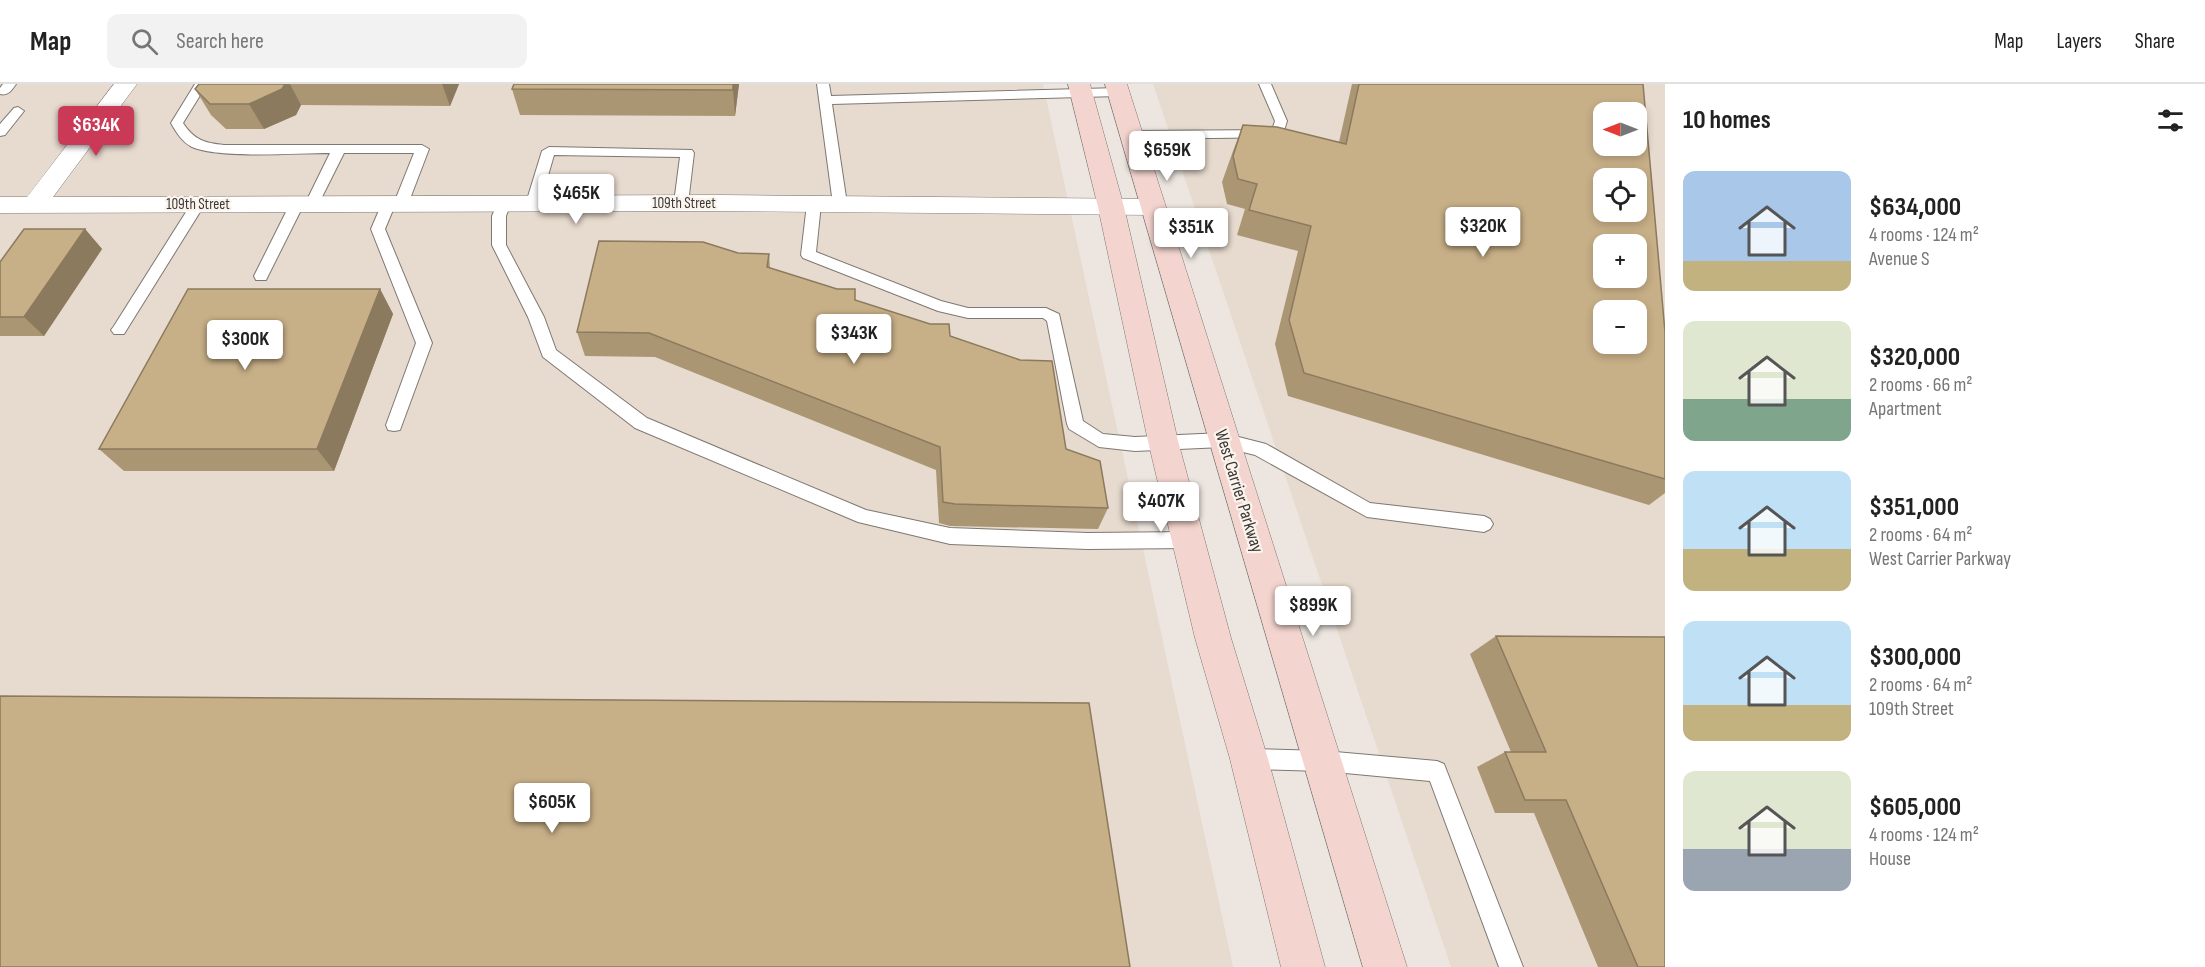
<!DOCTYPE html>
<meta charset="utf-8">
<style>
:root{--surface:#fff;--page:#f2f2f2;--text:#222;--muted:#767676;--line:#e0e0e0;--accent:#ca3a56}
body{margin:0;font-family:"Sofia Sans Condensed",sans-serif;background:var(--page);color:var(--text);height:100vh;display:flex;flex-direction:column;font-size:22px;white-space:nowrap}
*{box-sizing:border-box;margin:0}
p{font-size:20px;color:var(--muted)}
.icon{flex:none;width:33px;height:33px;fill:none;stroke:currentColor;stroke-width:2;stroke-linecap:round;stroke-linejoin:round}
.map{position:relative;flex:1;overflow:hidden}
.drawer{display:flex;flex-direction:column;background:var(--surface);width:540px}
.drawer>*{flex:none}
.needle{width:39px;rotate:270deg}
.tools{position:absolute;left:1593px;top:18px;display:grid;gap:12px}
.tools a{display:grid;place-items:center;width:54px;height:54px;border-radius:12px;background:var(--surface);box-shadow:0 3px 9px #0003;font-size:30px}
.price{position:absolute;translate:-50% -51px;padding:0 14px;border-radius:6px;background:#fff;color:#222;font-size:20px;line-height:39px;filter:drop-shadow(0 2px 3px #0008)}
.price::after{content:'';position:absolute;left:50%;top:36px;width:18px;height:14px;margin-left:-9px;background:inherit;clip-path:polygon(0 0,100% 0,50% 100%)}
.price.selected{background:var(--accent);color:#fff}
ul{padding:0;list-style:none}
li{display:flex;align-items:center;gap:18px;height:150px;padding:0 18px}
li span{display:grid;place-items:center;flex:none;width:168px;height:120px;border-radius:12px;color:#555}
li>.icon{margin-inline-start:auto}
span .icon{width:72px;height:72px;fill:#fffc;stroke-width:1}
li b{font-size:26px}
h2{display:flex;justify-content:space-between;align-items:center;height:72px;padding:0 18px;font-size:26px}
header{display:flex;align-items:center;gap:36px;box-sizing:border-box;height:84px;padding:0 30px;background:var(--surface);border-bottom:2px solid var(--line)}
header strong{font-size:28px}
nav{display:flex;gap:33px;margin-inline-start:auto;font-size:21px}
.search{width:420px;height:54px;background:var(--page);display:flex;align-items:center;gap:15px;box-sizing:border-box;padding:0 21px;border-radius:12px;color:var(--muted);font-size:22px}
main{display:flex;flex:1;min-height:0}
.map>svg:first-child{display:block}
</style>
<header>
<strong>Map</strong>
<div class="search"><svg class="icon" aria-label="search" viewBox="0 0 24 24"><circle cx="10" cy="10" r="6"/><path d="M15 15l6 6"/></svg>Search here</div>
<nav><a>Map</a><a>Layers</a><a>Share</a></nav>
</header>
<main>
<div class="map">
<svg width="1665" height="883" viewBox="0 0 1665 883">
<rect width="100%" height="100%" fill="#ede6e0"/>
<g fill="#e7dace" fill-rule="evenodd">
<polygon points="0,0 1043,0 1233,883 0,883"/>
<path d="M1153,0H1665V883H1451ZM1604,28H1636V62H1604ZM1604,94H1636V128H1604ZM1604,160H1636V194H1604ZM1604,226H1636V260H1604Z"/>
</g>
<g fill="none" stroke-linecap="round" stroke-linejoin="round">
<g stroke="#7e7872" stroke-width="2">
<g id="service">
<path d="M3,0H16C12,6 8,12 0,10V4Z"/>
<path d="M195,0H207L183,39C194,56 205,59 224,61H422L429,65L408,120L401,124L395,121L385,145L432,259L400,346L394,347L388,346L386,341L416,259L371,145L383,117L388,116L394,119L414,69H344L317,123H307L305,120L330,69C297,69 220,75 192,63C182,58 176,48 171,39Z"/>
<polygon points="817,0 829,0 831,12 1119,4 1125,8 1119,12 832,20 847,120 840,124 833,120"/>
<polygon points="1259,0 1271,0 1287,37 1282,53 1131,55 1125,51 1131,47 1272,46 1275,37"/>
<polygon points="18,23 24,27 5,51 0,52 0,40 14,24"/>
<polygon points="549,63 692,66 694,69 688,119 681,123 674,119 680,73 554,71 540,119 538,122 528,122 526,119 542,67"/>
<polygon points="504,115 511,119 506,132 506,161 544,233 556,266 647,334 866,426 950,444 1088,449 1189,448 1195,451 1198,456 1195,461 1189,464 1088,465 950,460 858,438 635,344 543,273 528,233 492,161 492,132 499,116"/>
<polygon points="198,116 205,120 124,250 114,250 111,246 114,242 193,117"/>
<polygon points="297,116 304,120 266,196 256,196 254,192 290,120"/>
<polygon points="814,116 821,120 816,168 941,217 968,224 1046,224 1059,230 1083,337 1103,350 1135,353 1223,349 1266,360 1370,419 1484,432 1490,435 1493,440 1490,445 1484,448 1367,433 1255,371 1223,363 1135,367 1099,363 1069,345 1067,340 1047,237 1043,234 968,234 938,227 803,174 801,171 807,120"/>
<polygon points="1249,665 1324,667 1437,677 1444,680 1523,883 1499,883 1430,697 1324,687 1249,685 1242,682 1238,675 1242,668"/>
</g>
</g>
<g stroke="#7e7872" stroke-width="1">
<polygon id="minor" points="114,0 137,0 53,113 720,111 1152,115 1161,117 1165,123 1161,129 1152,131 720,127 0,129 0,113 27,113"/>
</g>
<g stroke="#7e7872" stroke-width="1">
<g id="secondary">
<polygon points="1068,0 1090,0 1124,123 1178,357 1231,554 1268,675 1325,883 1281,883 1230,675 1195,554 1148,357 1098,123"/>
<polygon points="1105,0 1127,0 1407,883 1363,883"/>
</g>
</g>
<use href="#service" fill="#fff" fill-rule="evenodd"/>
<use href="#minor" fill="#fff" fill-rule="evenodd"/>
<use href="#secondary" fill="#f4d4ce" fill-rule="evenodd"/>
</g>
<g fill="#ab9674">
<polygon points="199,0 459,0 450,22 301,21 296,31 264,45 226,45 211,31 195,5"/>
<polygon points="514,0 739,0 735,32 520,31 512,5"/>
<polygon points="1352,0 1643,0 1665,248 1665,409 1649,421 1288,312 1275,260 1298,167 1237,151 1245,125 1227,120 1222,98 1233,67 1243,41 1339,58"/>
<polygon points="85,145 102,165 44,252 0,252 0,178"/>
<polygon points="738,169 769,170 770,184 950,252 1066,365 1108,424 1098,445 950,442 939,439 936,386 655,273 585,272 577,248"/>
<polygon points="380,205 393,230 334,387 124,387 99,365"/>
<polygon points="1496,552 1665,883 1598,883 1534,729 1495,729 1477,683 1505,668 1511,668 1470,570"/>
</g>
<g fill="#8b7a5e">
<polygon points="285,0 290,0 301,21 296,31 264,45 249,20"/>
<polygon points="442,0 459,0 450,22"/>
<polygon points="733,0 739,0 735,32 733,6"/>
<polygon points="85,145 102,165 44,252 24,233"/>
<polygon points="380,205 393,230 334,387 317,365"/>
</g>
<g fill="#c7af87" stroke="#8b7a5e" stroke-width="1.5" fill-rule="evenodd">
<polygon points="199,0 285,0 282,5 249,20 210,20 195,5"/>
<polygon points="514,0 733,0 733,6 512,5"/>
<path d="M1359,0H1643L1665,248V395L1304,289L1289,236L1311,142L1249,126L1257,100L1238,95L1233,72L1243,41L1277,43L1346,60ZM1604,28H1636V62H1604ZM1604,94H1636V128H1604ZM1604,160H1636V194H1604ZM1604,226H1636V260H1604Z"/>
<polygon points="24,145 85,145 24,233 0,233 0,178"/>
<polygon points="599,157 703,158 738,169 769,170 767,183 837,205 855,205 855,216 930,240 949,240 950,252 1020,276 1052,277 1066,365 1100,377 1108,424 955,420 943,418 940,363 649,249 577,248"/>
<polygon points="188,205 380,205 317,365 99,365"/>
<polygon points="1496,552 1665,553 1665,883 1638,883 1566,716 1525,716 1505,668 1546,668"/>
<polygon points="0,612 1089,619 1130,883 0,883"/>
</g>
<g text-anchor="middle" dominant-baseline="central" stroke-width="4.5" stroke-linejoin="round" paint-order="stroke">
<g font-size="15" fill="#3b3836" stroke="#fbf4ed">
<text x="684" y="119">109th Street</text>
<text x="198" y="120">109th Street</text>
</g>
<g font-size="18" fill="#3b3836" stroke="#fbf4ed">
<text transform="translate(1239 407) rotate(73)">West Carrier Parkway</text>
</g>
</g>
</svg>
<div class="tools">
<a><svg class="needle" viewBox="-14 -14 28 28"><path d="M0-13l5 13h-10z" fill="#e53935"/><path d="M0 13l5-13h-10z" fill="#767676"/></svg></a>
<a><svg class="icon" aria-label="locate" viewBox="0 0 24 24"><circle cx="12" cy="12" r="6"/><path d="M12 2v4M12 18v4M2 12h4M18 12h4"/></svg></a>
<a>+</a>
<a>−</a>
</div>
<b class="price selected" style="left:96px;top:73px">$634K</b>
<b class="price" style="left:1167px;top:98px">$659K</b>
<b class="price" style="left:576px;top:141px">$465K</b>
<b class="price" style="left:1483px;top:174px">$320K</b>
<b class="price" style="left:1191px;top:175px">$351K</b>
<b class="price" style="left:854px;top:281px">$343K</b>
<b class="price" style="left:245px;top:287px">$300K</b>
<b class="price" style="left:1161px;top:449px">$407K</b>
<b class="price" style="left:1313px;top:553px">$899K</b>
<b class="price" style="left:552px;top:750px">$605K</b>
</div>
<section class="drawer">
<h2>10 homes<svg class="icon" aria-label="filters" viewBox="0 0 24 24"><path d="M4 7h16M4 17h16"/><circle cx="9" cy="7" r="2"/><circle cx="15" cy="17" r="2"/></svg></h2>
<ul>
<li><span style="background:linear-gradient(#a9c7e8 75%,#c2b280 0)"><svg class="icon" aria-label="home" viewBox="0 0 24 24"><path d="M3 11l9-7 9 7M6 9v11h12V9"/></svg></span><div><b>$634,000</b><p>4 rooms · 124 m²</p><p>Avenue S</p></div></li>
<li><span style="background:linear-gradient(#dfe7d0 65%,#7fa58c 0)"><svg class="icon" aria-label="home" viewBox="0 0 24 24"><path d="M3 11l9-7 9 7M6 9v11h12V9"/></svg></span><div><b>$320,000</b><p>2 rooms · 66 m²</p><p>Apartment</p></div></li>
<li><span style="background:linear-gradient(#bfe0f5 65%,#c2b280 0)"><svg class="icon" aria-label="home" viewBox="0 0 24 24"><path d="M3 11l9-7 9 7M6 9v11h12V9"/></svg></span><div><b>$351,000</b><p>2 rooms · 64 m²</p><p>West Carrier Parkway</p></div></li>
<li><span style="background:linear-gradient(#bfe0f5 70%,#c2b280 0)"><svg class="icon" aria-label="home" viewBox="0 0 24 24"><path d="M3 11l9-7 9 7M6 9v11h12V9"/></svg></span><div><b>$300,000</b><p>2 rooms · 64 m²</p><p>109th Street</p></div></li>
<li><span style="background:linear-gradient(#dfe7d0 65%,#9aa5b1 0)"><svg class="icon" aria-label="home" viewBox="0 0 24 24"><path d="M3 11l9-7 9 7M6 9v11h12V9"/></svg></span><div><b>$605,000</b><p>4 rooms · 124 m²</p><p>House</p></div></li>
</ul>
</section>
</main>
